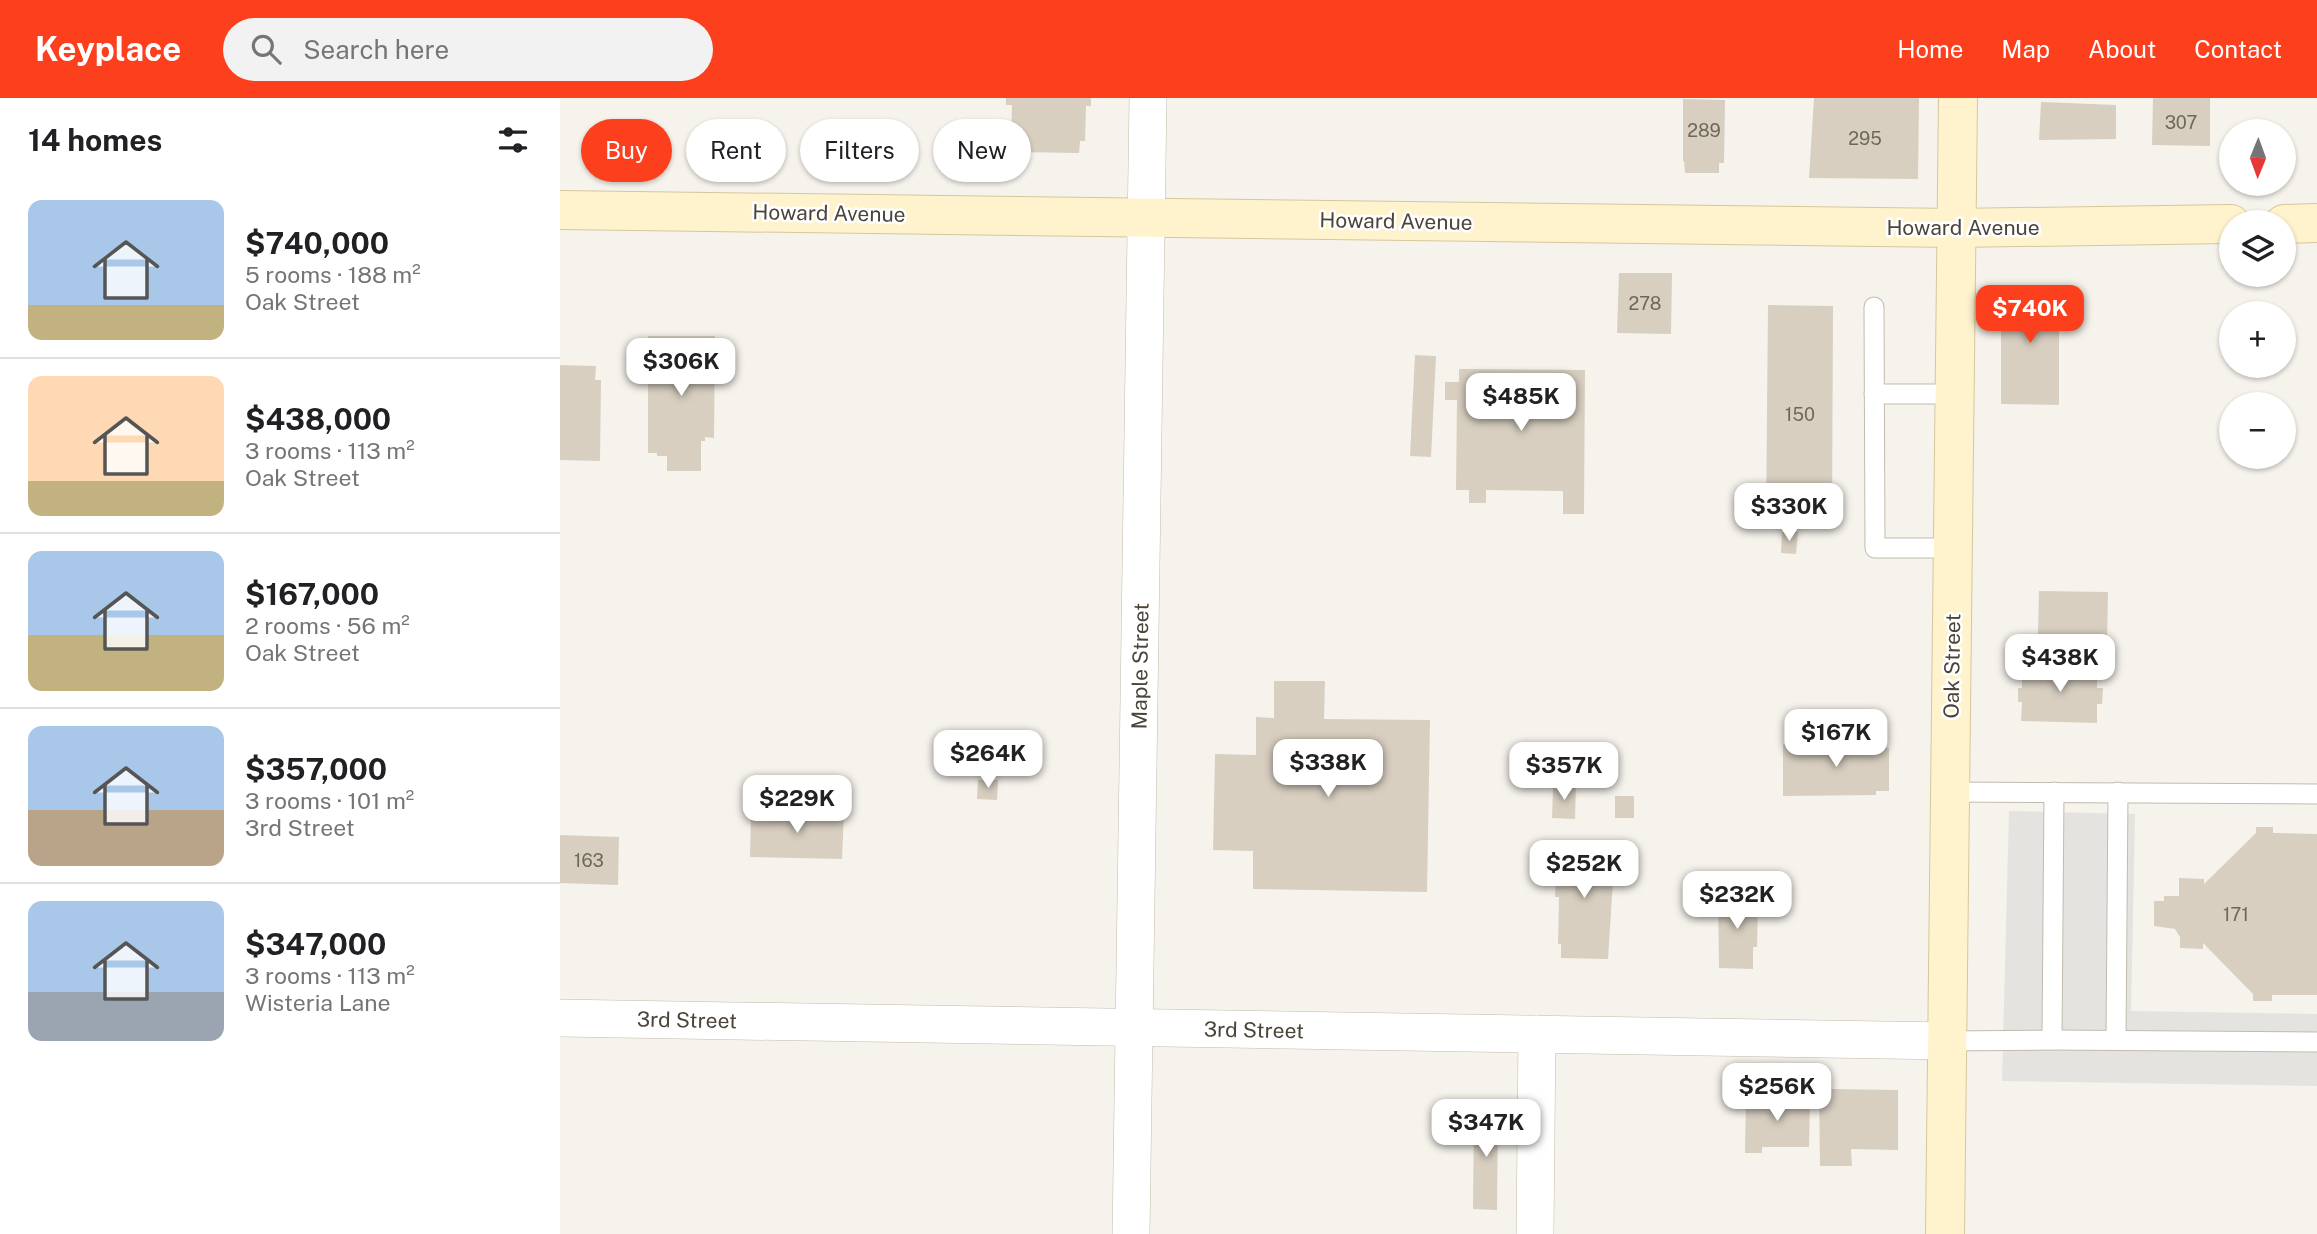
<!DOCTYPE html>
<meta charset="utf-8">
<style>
:root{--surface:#fff;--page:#f2f2f2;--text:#202124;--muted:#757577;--line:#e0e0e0;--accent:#fc3f1d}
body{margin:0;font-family:"Public Sans",sans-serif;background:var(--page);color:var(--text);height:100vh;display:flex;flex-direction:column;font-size:26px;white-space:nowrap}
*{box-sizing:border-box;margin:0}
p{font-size:23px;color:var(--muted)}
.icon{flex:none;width:38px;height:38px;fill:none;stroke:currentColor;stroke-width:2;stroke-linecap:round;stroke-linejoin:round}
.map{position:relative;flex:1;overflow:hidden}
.sheet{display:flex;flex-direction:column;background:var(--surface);width:560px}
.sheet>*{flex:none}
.top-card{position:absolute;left:21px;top:21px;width:665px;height:63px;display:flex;gap:14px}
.needle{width:46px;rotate:181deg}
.buttons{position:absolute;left:1659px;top:21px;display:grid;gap:14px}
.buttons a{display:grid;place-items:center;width:77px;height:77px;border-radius:50%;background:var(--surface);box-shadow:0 2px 5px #0004;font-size:35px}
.price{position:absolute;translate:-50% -60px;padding:0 16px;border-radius:14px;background:#fff;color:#222;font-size:23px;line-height:46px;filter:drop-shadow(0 2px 4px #0008)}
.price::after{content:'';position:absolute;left:50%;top:42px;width:21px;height:16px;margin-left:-10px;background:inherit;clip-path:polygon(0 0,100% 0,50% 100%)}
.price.on{background:var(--accent);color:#fff}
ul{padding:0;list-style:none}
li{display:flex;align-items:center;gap:21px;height:175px;padding:0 28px}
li+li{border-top:2px solid var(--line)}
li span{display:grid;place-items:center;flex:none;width:196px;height:140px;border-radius:14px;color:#555}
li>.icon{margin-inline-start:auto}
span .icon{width:84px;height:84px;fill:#fffc;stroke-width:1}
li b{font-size:30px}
h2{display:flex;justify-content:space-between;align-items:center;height:84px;padding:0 28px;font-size:30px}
.pill{padding:0 24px;border-radius:32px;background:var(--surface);box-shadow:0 2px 5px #0004;font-size:24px;line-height:63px}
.pill.on{background:var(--accent);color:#fff}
header{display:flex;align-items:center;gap:42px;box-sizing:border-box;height:98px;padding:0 35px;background:var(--accent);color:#fff}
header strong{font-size:33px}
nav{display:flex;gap:38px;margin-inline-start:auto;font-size:24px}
.search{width:490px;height:63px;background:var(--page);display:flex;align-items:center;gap:18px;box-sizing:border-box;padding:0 24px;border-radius:38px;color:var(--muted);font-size:26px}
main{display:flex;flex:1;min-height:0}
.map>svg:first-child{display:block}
</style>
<header>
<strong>Keyplace</strong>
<div class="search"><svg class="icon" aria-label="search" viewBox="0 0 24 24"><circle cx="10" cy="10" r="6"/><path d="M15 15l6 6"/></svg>Search here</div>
<nav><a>Home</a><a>Map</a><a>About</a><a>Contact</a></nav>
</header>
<main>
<section class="sheet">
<h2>14 homes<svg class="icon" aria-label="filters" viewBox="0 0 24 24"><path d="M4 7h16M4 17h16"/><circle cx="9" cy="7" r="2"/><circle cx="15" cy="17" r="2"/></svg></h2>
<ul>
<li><span style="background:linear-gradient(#a9c7e8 75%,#c2b280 0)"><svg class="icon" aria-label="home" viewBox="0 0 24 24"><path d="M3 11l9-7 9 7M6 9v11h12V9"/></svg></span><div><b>$740,000</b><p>5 rooms · 188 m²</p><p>Oak Street</p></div></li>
<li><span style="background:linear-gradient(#ffd9b3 75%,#c2b280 0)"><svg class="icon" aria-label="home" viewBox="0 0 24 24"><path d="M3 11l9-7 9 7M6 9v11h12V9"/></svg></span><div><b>$438,000</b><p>3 rooms · 113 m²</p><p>Oak Street</p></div></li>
<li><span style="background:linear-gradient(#a9c7e8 60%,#c2b280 0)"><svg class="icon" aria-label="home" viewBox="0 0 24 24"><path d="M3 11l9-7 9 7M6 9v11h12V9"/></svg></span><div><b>$167,000</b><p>2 rooms · 56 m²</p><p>Oak Street</p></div></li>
<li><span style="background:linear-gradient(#a9c7e8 60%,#b9a48a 0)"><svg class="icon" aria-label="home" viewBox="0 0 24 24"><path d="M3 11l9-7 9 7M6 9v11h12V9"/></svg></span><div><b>$357,000</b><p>3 rooms · 101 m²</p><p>3rd Street</p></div></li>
<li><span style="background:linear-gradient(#a9c7e8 65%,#9aa5b1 0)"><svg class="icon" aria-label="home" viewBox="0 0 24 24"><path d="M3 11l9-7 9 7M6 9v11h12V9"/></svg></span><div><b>$347,000</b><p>3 rooms · 113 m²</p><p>Wisteria Lane</p></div></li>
</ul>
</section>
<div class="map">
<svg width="1757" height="1136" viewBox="0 0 1757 1136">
<rect width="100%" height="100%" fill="#f6f3ec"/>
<polygon fill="#e5e3e0" points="1449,713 1575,716 1571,913 1757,916 1757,988 1442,983"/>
<g fill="#d8cfc1">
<polygon points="446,0 531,0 531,8 526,8 525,43 520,43 519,55 457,54 457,43 451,43 452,7 446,7"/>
<polygon points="1254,0 1359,0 1358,81 1249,80"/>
<polygon points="1593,0 1650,0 1650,48 1592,47"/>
<polygon points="1123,1 1165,2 1164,65 1159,65 1159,75 1125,75 1124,63 1123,63"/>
<polygon points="1481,4 1556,7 1556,41 1479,42"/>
<polygon points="1059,175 1112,175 1111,236 1057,235"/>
<polygon points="1441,187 1499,188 1499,307 1441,306"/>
<polygon points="1208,207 1273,208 1272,424 1206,423"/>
<polygon points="88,238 155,238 154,340 145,339 145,343 141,343 141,373 107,373 107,358 97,358 97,355 88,355"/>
<polygon points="855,257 876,258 871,359 850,358"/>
<polygon points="0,267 36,268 35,282 41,282 40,363 0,362"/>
<polygon points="899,271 1025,272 1024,416 1003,416 1003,393 926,392 926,405 909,405 909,392 896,392 897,302 885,302 885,284 899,284"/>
<polygon points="1222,434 1238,434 1236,456 1221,455"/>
<polygon points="1479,493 1548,494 1547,544 1534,544 1534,550 1520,550 1520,537 1478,536"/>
<polygon points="1482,561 1494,561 1494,569 1537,571 1537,590 1543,590 1542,606 1537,606 1537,625 1461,623 1462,604 1458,604 1458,590 1462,590 1462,569 1482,570"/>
<polygon points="714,583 765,583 764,621 870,622 867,794 693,791 693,753 653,752 655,656 696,657 696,619 714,620"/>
<polygon points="1303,635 1304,647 1329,650 1329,693 1316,693 1316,697 1223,698 1223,646 1283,647 1283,636"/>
<polygon points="418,682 438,682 437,702 417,701"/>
<polygon points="1004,686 1016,687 1015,721 992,720 993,690 1004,690"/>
<rect x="1055" y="698" width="19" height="22"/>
<polygon points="191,713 284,715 282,761 190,759"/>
<polygon points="1696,729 1713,729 1713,735 1757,736 1757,897 1712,897 1712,903 1693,903 1693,896 1643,845 1643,851 1620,850 1620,839 1615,831 1594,828 1594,803 1604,803 1604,798 1619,798 1619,780 1644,781 1644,786 1696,735"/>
<polygon points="0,737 59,739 58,787 0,785"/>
<polygon points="1002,743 1047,744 1046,760 1052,760 1051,783 1053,783 1048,861 1001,860 1001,846 998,846 999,799 995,799 996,776 998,776 999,760 1001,760"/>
<polygon points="1158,798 1198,799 1197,849 1193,849 1193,871 1159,870"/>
<polygon points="1271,991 1338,992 1338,1052 1291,1051 1292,1068 1260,1068 1259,994 1271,994"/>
<polygon points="1186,998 1250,999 1249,1049 1202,1049 1202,1055 1185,1055"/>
<polygon points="914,1011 938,1011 937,1112 913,1111"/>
</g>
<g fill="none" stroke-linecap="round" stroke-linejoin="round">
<g stroke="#c2bbae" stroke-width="21">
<g id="lane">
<polyline points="1314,209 1315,450 1393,450"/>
<polyline points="1314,296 1394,296"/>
<polyline points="1390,694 1757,696"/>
<polyline points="1492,942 1757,944"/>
<polyline points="1556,942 1558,694"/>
<polyline points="1388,943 1492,942 1494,694"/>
</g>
</g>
<g stroke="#c2bbae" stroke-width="38">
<g id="street">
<polyline points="0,920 1388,943"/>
<polyline points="571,1136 588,0"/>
<polyline points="975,1136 977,936"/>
</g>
</g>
<g stroke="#d6c79b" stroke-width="40">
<g id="secondary">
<polyline points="0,112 1396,130 1671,126"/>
<polyline points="1724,126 1757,125"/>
<polyline points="1385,1136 1398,0"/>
</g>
</g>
<use href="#lane" stroke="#fff" stroke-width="19"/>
<use href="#street" stroke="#fff" stroke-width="37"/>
<use href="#secondary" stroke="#fff3cd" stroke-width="38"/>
</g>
<g text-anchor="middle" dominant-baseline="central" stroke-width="5" stroke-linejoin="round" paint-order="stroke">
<g font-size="18" fill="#6e675b">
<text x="1621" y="24">307</text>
<text x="1144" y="32">289</text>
<text x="1305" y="40">295</text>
<text x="1085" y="205">278</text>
<text x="1240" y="316">150</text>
<text x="29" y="762">163</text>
<text x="1676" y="816">171</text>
</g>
<g font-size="21" fill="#4b4439" stroke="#fff">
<text transform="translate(269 115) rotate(1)">Howard Avenue</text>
<text transform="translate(836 123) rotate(1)">Howard Avenue</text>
<text x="1403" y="129">Howard Avenue</text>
<text transform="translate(580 568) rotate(-89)">Maple Street</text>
<text transform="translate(1392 568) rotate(-89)">Oak Street</text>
<text transform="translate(127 922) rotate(1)">3rd Street</text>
<text transform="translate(694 932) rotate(1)">3rd Street</text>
</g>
</g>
</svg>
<div class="buttons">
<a><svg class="needle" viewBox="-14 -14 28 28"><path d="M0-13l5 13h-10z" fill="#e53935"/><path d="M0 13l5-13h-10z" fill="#757577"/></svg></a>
<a><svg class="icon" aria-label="layers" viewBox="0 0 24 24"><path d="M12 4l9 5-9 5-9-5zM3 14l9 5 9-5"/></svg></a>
<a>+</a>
<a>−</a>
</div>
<b class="price on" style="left:1470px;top:247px">$740K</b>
<b class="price" style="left:121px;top:300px">$306K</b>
<b class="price" style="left:961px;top:335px">$485K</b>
<b class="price" style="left:1229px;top:445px">$330K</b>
<b class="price" style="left:1500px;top:596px">$438K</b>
<b class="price" style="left:1276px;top:671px">$167K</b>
<b class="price" style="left:428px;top:692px">$264K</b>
<b class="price" style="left:768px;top:701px">$338K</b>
<b class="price" style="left:1004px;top:704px">$357K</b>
<b class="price" style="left:237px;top:737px">$229K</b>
<b class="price" style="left:1024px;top:802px">$252K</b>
<b class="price" style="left:1177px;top:833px">$232K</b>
<b class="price" style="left:1217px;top:1025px">$256K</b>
<b class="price" style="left:926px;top:1061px">$347K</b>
<div class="top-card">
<a class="pill on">Buy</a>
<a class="pill">Rent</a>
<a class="pill">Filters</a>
<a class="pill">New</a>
</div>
</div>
</main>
